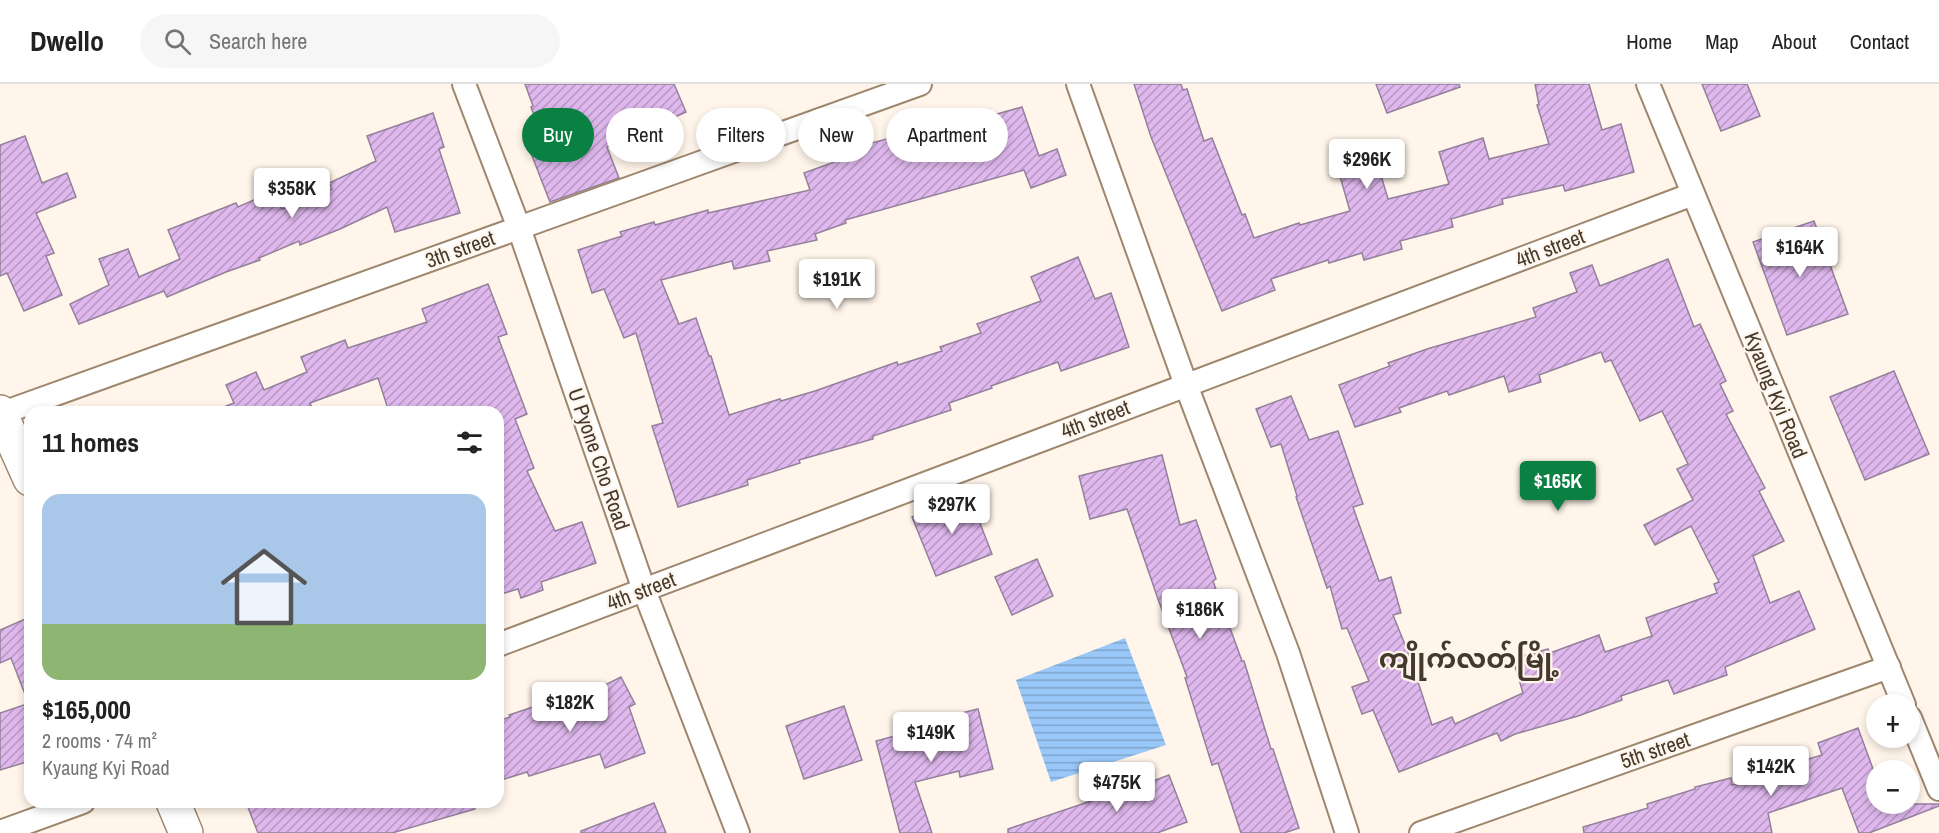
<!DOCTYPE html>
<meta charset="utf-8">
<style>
:root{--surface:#fff;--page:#f6f6f6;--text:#222;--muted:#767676;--line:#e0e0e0;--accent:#0b8043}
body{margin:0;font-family:"Archivo Narrow","Noto Sans Myanmar",sans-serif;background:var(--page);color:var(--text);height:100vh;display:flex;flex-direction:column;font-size:22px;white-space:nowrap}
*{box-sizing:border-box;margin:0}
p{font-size:20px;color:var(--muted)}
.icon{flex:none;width:33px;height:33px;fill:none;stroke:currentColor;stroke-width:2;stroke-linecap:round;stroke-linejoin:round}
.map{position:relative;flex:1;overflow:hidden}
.drawer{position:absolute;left:24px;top:322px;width:480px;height:402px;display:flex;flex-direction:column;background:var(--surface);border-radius:18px;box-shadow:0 3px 9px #0003}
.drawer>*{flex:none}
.hud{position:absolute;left:522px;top:24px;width:570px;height:54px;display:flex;gap:12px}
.fabs{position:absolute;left:1866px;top:610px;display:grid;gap:12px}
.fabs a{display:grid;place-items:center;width:54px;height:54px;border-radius:50%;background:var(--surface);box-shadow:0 3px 9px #0003;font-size:30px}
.price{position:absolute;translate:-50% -51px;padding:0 14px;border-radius:6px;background:#fff;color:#222;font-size:20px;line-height:39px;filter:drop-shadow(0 2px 3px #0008)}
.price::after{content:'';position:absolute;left:50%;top:36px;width:18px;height:14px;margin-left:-9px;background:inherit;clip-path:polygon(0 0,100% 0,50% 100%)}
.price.on{background:var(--accent);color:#fff}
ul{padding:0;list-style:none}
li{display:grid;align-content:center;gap:12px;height:318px;padding:0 18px}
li+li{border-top:2px solid var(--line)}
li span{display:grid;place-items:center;height:186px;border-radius:18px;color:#555}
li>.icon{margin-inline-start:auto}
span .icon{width:108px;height:108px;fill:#fffc;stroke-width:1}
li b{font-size:26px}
h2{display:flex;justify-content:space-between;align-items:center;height:72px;padding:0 18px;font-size:26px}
.chip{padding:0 21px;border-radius:27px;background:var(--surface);box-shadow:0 3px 9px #0003;font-size:21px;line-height:54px}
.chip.on{background:var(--accent);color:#fff}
header{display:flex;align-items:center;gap:36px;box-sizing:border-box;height:84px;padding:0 30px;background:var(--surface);border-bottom:2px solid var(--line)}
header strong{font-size:28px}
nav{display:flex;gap:33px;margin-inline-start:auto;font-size:21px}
.search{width:420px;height:54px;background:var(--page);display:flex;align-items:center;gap:15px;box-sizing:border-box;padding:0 21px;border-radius:33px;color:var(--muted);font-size:22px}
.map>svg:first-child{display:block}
</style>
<header>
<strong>Dwello</strong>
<div class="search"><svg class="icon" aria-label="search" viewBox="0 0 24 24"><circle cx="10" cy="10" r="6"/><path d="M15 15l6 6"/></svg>Search here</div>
<nav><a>Home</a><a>Map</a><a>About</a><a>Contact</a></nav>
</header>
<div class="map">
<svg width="1939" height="749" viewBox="0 0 1939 749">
<defs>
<pattern id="water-rules" width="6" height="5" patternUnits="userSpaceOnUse" patternTransform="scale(1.5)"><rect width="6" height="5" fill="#99c7f8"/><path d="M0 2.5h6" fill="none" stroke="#7ea3c9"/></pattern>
<pattern id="building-hatch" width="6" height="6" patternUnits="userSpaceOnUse" patternTransform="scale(1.5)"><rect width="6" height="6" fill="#dfb8ee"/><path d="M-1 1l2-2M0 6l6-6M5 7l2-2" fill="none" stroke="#b697c1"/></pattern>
</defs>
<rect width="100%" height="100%" fill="#fff5ea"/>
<polygon fill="url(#water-rules)" points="1125,554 1166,661 1051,698 1016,596"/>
<g fill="url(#building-hatch)" stroke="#94809b" stroke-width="1.5">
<polygon points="525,0 674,0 686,28 607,63 619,94 550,118 527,59 542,53 531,23 533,22"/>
<polygon points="1134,0 1181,0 1183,6 1187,5 1204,57 1212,54 1242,131 1245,130 1254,154 1299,139 1300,141 1350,127 1337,82 1375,71 1388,115 1449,100 1439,68 1483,54 1489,75 1549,60 1537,21 1539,21 1535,0 1589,0 1602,46 1621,40 1634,88 1565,107 1563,101 1502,115 1503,120 1451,135 1453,143 1400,157 1402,165 1364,176 1362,169 1329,179 1328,176 1271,195 1275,206 1222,227 1151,53"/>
<polygon points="1376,0 1459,0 1460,3 1387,29"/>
<polygon points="1702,0 1747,0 1760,32 1721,47"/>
<polygon points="1022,23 1039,72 1057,65 1066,91 1031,104 1024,86 845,136 846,139 815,150 817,156 767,167 770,177 734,185 732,177 661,196 679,240 696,234 709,272 711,272 729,331 780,315 781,317 815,307 897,278 898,281 942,267 940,263 981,249 977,240 1041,217 1031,193 1078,173 1095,215 1111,209 1129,263 1061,287 1058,278 991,302 992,304 949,319 951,326 873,352 873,355 799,376 800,379 747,396 748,401 678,423 652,342 663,339 636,249 624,254 604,205 592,209 578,166 622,152 620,148 654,138 655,141 708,126 708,129 810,106 804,89 854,71 852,64 953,38 954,42"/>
<polygon points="433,29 444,63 439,65 460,129 395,148 387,123 340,145 300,161 299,157 259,174 260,176 226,188 167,213 164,207 79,240 70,220 109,201 99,175 128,165 139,193 180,175 168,146 236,119 238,123 274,107 282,125 332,105 329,99 376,77 367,52"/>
<polygon points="25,52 42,99 67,89 76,113 36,129 54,169 46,172 62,211 24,227 7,189 0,192 0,61"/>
<polygon points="1814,137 1848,230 1787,251 1753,158"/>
<polygon points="1668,175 1694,243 1700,240 1726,297 1720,300 1733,327 1726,330 1765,404 1759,407 1784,457 1753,472 1770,519 1799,507 1815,545 1725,583 1727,591 1674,610 1668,596 1621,612 1622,616 1578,632 1515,650 1501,657 1497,649 1399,688 1373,626 1362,630 1352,603 1369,597 1347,544 1342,545 1330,502 1327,504 1296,413 1297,412 1281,360 1271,363 1256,325 1291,312 1309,356 1338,347 1363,420 1353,423 1379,497 1391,493 1401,529 1393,531 1410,573 1432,641 1452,633 1455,640 1523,609 1513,575 1548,565 1550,569 1599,551 1605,568 1652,552 1646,534 1717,509 1714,500 1719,498 1691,442 1655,461 1644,441 1693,416 1677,385 1688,380 1662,327 1640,337 1611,276 1605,278 1601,268 1539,291 1541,298 1509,308 1504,292 1449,311 1447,307 1399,324 1401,328 1355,343 1339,301 1390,282 1388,279 1427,265 1536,233 1533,224 1577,208 1570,189 1592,181 1600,202"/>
<polygon points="488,200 507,250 498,253 527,330 515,335 534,384 527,387 555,447 582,438 596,479 541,498 543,506 521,514 518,505 498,511 498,328 389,328 378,294 310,319 314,328 211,328 234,319 226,301 256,288 264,306 307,288 301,273 345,256 348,264 427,238 422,225"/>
<polygon points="1894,287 1929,370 1865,396 1830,313"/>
<polygon points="1162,371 1180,441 1196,436 1216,495 1213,497 1242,577 1244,577 1271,665 1273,665 1299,744 1284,749 1241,749 1218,679 1212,681 1185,594 1187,593 1158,515 1127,425 1090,435 1079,392"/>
<polygon points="969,411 992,470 936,492 912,433"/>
<polygon points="1037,475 1053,512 1012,531 995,493"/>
<polygon points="30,533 30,618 28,618 11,574 0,579 0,546"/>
<polygon points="621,593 635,620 629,623 645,669 605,684 600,670 529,692 527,688 498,697 498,637 510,633 509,631 548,618 551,628"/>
<polygon points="30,619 30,677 0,686 0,629"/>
<polygon points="844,622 862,676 804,695 786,642"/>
<polygon points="978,625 993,685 960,693 959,687 915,698 932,749 900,749 876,657 947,638 945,633"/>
<polygon points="1858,644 1876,693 1876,720 1939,720 1939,722 1869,749 1859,749 1842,704 1768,729 1772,749 1584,749 1583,743 1648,724 1647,720 1695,705 1695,703 1731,694 1732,701 1793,683 1792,680 1822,671 1818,659"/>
<polygon points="1169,691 1187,738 1157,749 1008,749 1008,745 1109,711 1110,713"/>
<polygon points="246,718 474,718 475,725 392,749 258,749"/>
<polygon points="654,719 666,749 581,749 581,747"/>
</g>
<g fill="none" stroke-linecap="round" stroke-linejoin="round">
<g stroke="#9e876d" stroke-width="26">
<g id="minor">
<polyline points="464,0 519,144 644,506 738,749"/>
<polyline points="1078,0 1186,301 1288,569 1347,749"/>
<polyline points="1648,0 1904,621"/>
<polyline points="0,330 920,0"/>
<polyline points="498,561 1693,110"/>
<polyline points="1910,634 1939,705"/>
<polyline points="0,748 83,718"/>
<polyline points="1421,749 1889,583"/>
</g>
</g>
<g stroke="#9e876d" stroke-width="36">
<g id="primary">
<polyline points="0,328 30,395"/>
<polyline points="173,718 186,749"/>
</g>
</g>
<use href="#minor" stroke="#fff" stroke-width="22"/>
<use href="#primary" stroke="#fff" stroke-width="33"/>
</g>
<g text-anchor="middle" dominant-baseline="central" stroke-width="4.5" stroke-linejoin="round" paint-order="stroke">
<g font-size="21" fill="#43392e" stroke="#fff5ea">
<text transform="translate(1550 164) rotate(-21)">4th street</text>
<text transform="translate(460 165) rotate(-20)">3th street</text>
<text transform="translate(1776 311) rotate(68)">Kyaung Kyi Road</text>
<text transform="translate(1095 335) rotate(-21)">4th street</text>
<text transform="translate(599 375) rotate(71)">U Pyone Cho Road</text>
<text transform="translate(641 507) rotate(-21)">4th street</text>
<text transform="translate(1655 666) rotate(-19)">5th street</text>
</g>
<g font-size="27" font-weight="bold" fill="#43392e" stroke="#fff5ea">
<text x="1469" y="574">ကျိုက်လတ်မြို့</text>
</g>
</g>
</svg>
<div class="fabs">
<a>+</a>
<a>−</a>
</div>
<b class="price" style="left:1367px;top:106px">$296K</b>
<b class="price" style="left:292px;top:135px">$358K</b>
<b class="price" style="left:1800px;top:194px">$164K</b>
<b class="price" style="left:837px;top:226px">$191K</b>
<b class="price on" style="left:1558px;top:428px">$165K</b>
<b class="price" style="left:952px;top:451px">$297K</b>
<b class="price" style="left:1200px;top:556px">$186K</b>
<b class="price" style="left:570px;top:649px">$182K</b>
<b class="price" style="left:931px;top:679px">$149K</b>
<b class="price" style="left:1771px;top:713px">$142K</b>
<b class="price" style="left:1117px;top:729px">$475K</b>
<div class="hud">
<a class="chip on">Buy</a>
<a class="chip">Rent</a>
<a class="chip">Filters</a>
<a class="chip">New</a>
<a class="chip">Apartment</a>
</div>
<section class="drawer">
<h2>11 homes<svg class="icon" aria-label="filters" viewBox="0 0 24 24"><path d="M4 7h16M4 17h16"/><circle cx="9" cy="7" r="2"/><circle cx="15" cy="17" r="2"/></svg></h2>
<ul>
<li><span style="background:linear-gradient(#a9c7e8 70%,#8fb573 0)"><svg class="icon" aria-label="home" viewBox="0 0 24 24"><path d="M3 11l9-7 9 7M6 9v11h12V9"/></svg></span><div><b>$165,000</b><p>2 rooms · 74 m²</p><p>Kyaung Kyi Road</p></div></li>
</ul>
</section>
</div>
